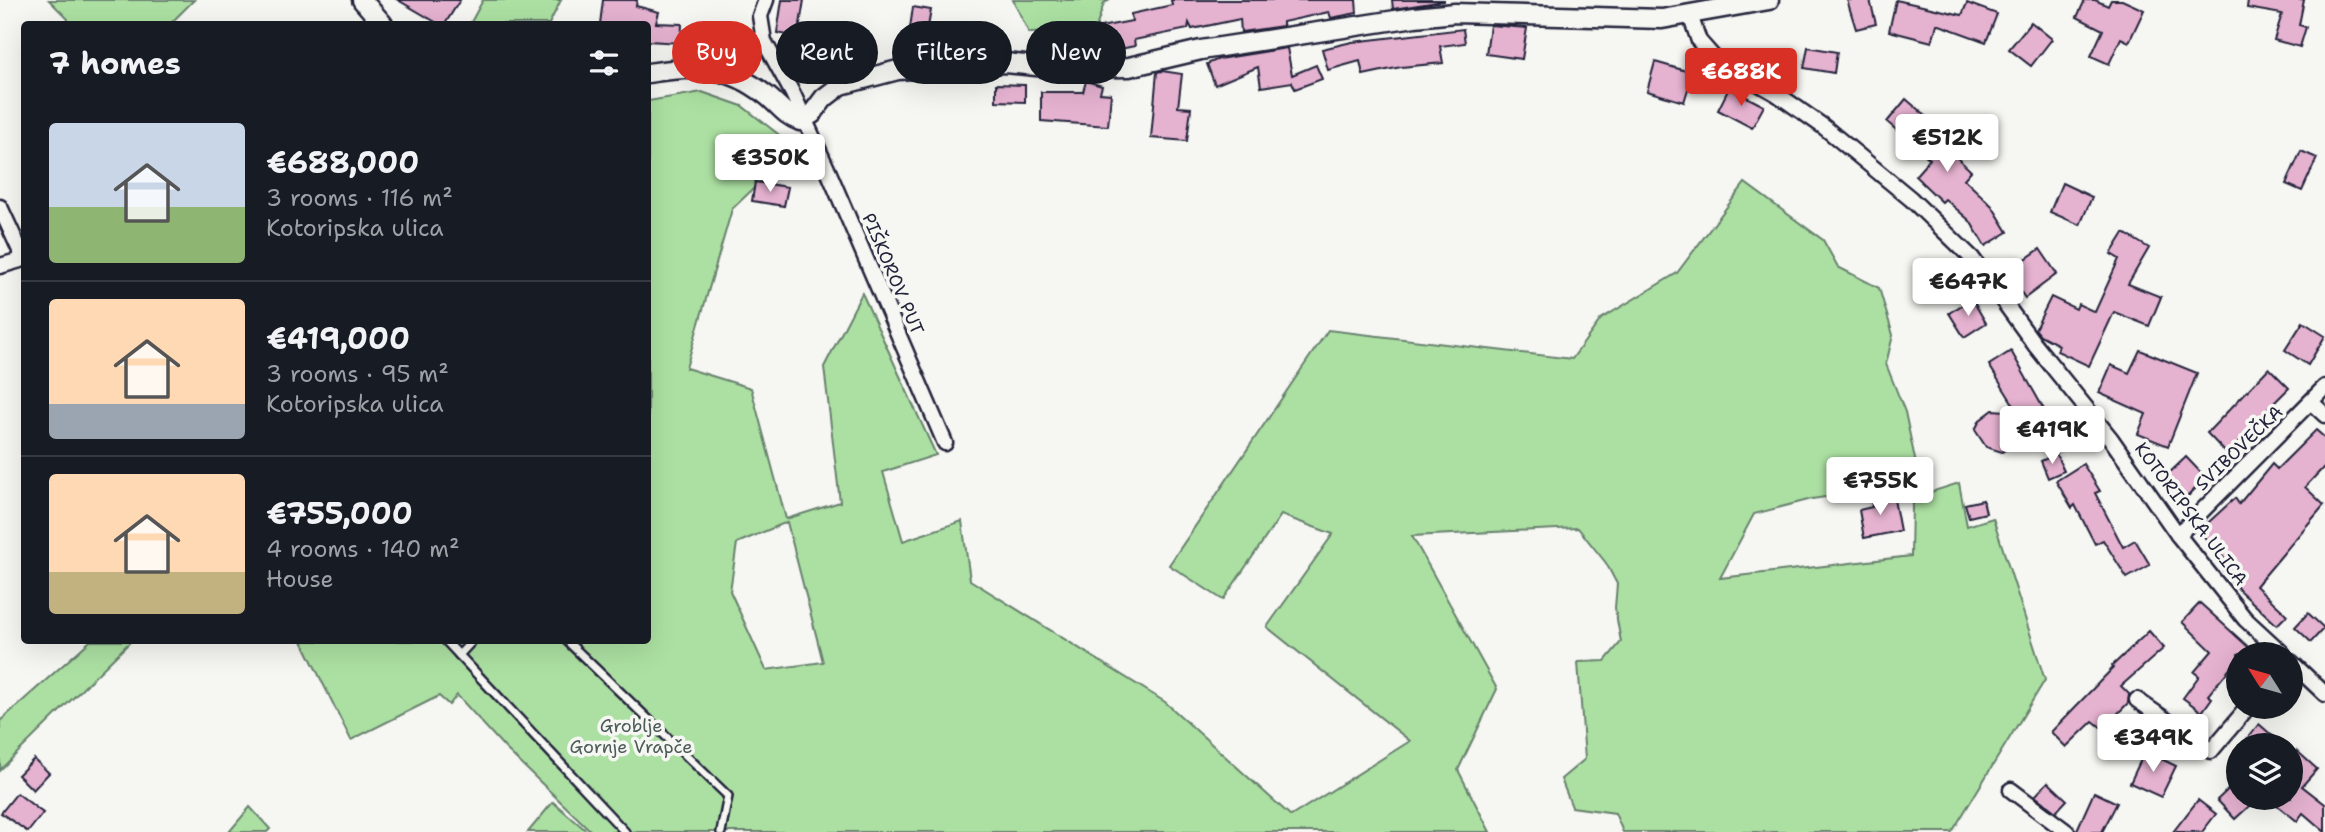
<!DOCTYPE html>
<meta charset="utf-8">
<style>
:root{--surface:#171b24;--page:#242831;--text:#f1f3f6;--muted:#9ea1a6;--line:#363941;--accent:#d93025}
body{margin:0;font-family:"Shantell Sans",sans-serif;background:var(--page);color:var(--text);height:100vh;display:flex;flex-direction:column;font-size:26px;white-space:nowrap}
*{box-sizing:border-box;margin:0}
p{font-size:23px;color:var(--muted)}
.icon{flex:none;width:38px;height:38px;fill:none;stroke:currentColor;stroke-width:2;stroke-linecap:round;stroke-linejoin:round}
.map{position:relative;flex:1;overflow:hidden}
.details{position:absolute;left:21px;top:21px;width:630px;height:623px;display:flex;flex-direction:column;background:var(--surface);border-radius:7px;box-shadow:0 7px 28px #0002}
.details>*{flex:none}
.guide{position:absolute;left:672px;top:21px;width:665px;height:63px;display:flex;gap:14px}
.needle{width:46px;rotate:307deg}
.fabs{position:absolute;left:2226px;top:642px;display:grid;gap:14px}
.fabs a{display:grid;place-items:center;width:77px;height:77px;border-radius:50%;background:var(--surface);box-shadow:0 7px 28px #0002;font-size:35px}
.price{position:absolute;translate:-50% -60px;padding:0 16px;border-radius:7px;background:#fff;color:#222;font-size:23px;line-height:46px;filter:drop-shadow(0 2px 4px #0008)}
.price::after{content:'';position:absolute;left:50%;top:42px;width:21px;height:16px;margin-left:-10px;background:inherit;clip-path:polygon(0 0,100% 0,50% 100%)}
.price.current{background:var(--accent);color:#fff}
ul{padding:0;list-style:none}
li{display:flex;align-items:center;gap:21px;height:175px;padding:0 28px}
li+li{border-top:2px solid var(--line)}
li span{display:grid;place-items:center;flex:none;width:196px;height:140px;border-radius:7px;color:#555}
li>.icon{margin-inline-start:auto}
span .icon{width:84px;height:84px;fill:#fffc;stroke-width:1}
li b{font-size:30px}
h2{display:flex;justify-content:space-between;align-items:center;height:84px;padding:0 28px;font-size:30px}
.chip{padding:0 24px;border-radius:32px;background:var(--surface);box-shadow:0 7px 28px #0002;font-size:24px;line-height:63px}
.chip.current{background:var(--accent);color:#fff}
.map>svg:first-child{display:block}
</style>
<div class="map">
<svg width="2325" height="832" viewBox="0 0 2325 832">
<rect width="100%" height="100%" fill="#f6f6f2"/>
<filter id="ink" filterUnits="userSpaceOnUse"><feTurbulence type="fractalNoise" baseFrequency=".0143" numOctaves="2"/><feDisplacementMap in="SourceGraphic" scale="14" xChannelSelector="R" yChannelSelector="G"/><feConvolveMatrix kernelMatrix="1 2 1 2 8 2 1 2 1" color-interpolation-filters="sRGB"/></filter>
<g filter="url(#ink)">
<g fill="#ace0a2" stroke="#67816e" stroke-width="2" fill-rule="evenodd">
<polygon points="49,0 194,0 170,24 67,24 68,19"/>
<polygon points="483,0 561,0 549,24 470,24"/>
<polygon points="1013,0 1110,0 1104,3 1095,31 1029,33"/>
<path d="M702,92L742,106L796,148L732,209L686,368L751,388L786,519L840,502L824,367L862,293L936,455L883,472L903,541L962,521L970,580L1165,702L1291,816L1410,741L1267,627L1333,534L1281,515L1223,600L1169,565L1328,330L1572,359L1601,319L1677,273L1745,183L1823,240L1838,267L1879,288L1893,335L1886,364L1905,412L1920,483L1812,499L1754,514L1720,578L1911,556L1912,506L1918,496L1959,483L1967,526L1993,518L2045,680L1952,832H1623L1615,813L1572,807L1561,779L1585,759L1578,662L1605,661L1621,642L1615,608L1617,584L1606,563L1578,528L1412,536L1497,689L1458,770L1490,832H592L505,748L457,695L449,705L439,696L351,740L302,641L648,640V101ZM787,522L823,662L766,670L730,591L737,543Z"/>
<polygon points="90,641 131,641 0,770 0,721"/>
<polygon points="553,802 588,832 528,832"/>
<polygon points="250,807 270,829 267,832 229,832"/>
</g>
<g fill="#e5b2d0" stroke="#22223b" stroke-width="2">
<polygon points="398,0 460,0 445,24 439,24"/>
<polygon points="603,0 637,0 636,6 659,12 656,23 682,24 681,43 648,41 648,24 600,24"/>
<polygon points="782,0 804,0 798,37 777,33"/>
<polygon points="1171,0 1356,0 1357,13 1331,18 1329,12 1283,22 1283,26 1241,32 1240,19 1192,29 1189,23 1188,29 1134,40 1135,46 1105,52 1100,27 1132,21 1131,14 1172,5"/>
<polygon points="1392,0 1444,0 1444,1 1393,9"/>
<polygon points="1847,0 1870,0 1876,24 1856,29"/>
<polygon points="1896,0 1962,15 1967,3 1997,14 1986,42 1937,24 1932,42 1889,31"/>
<polygon points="2085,0 2095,0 2108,6 2111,0 2122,0 2144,10 2129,42 2121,38 2109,64 2091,56 2103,30 2077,17"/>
<polygon points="2248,0 2304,0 2299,25 2306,27 2300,47 2274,40 2282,14 2247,8"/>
<polygon points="913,7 931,10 926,38 909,35"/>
<polygon points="2031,22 2052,39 2031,66 2009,49"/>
<polygon points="1490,25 1527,28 1522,59 1486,54"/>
<polygon points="1463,29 1465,43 1440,46 1443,63 1401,67 1363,75 1360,61 1328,70 1322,49 1352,42"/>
<polygon points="807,47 832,50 829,77 804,74"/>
<polygon points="1808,47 1837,52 1834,73 1804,68"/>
<polygon points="1287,48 1292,75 1316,65 1322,79 1295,89 1292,82 1261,87 1258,67 1215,85 1207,64 1219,59"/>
<polygon points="1655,62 1693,73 1684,102 1647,91"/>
<polygon points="1712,68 1725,75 1716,90 1703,83"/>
<polygon points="1162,71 1182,74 1178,107 1191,108 1187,141 1151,138 1157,72"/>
<polygon points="1086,81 1102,86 1100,93 1111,94 1108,126 1041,121 1041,92 1083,92"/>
<polygon points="996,84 1025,85 1025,102 996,101"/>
<polygon points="1729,88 1764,106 1752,128 1718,110"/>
<polygon points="1906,99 1935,124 1929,131 1971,171 1964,179 1992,206 2008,232 1985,246 1970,221 1945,199 1942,202 1915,176 1930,159 1887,122"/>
<polygon points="2301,151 2317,158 2302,191 2286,184"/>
<polygon points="755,182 788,187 784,206 752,201"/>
<polygon points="2062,183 2092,197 2080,225 2050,212"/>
<polygon points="2124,233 2149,248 2128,284 2161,297 2149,326 2114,312 2089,366 2057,351 2059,345 2040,335 2035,329 2051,297 2076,309 2078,304 2095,312 2119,259 2111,254"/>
<polygon points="2040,249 2057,274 2025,298 2007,272"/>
<polygon points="1972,299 1986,323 1964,337 1949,313"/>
<polygon points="2303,322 2325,336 2308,365 2285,350"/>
<polygon points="2140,350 2197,373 2168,446 2138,434 2146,414 2099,393 2111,365 2129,373"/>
<polygon points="2011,351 2051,422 2002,452 1986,447 1975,430 1980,420 1993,410 2018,412 1989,365"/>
<polygon points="2269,368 2289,388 2259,418 2261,421 2227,454 2207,433"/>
<polygon points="2316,430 2325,438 2325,466 2305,487 2324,505 2256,586 2287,615 2277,625 2240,591 2223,570 2229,564 2199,531 2235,498 2239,504 2272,464 2277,469"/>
<polygon points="2056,454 2064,471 2048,478 2041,461"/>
<polygon points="2186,457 2206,478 2185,499 2164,478"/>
<polygon points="2083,464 2100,491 2095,493 2123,547 2135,540 2150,565 2127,578 2103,540 2095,544 2075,505 2072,508 2056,481"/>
<polygon points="1893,494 1900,531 1864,538 1859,510 1872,507 1871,498"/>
<polygon points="1983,500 1986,513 1969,517 1965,504"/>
<polygon points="2200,603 2256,654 2238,654 2238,659 2208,695 2212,698 2202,712 2183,698 2199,676 2194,672 2212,651 2182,622"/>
<polygon points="2308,613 2324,628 2311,642 2295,627"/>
<polygon points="2149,631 2164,648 2121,686 2129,694 2128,703 2103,729 2093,721 2066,747 2051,732 2113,668 2112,666"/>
<polygon points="2259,724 2284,746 2241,746"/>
<polygon points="2145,751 2176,766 2161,797 2130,783"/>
<polygon points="2297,751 2317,769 2302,786 2325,804 2325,832 2303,813 2297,821 2268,798 2291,798 2291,758"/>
<polygon points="34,759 49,773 33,790 18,775"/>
<polygon points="2238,780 2238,798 2258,798 2235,819 2217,800"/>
<polygon points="2048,782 2067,800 2056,812 2035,796"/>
<polygon points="2094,792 2117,803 2102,832 2076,832"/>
<polygon points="17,793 43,813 28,832 1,813"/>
<polygon points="2198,800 2216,814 2202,832 2173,832"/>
</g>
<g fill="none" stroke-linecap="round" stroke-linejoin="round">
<g stroke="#22223b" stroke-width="12">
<g id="service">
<polyline points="445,640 625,832"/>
<polyline points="566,640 728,796 721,832"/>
<polyline points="459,655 473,640"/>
</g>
</g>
<g stroke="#22223b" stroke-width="19">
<g id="minor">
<polyline points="766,0 760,16 764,41 793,94 829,173 945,443"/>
<polyline points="1690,15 1699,41 1714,58 1777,94 1824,127 1911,199 1972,258 2035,345 2111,439 2178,535 2245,619 2283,654"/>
<polyline points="0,207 24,259"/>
<polyline points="0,266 24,259"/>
<polyline points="2312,403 2325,415"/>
<polyline points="2178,535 2325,387"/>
<polyline points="2291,662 2325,694"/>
<polyline points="2137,700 2211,751 2248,707"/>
<polyline points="2011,790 2067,832"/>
</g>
</g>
<g stroke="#22223b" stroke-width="23">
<g id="tertiary">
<polyline points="362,0 383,24"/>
<path d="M648,73C694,66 727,64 766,95C778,104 785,116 800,121L812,114L824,98L841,85L898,70L1005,63L1056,68L1129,67L1201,50L1415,17L1455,13L1662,19L1769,0"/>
</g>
</g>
<use href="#service" stroke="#f6f6f2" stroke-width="7"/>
<use href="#minor" stroke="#f6f6f2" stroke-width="14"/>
<use href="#tertiary" stroke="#f6f6f2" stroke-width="18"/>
</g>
</g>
<g text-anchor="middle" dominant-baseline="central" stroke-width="7" stroke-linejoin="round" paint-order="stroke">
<g font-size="18" fill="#22223b" stroke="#f6f6f2">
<text transform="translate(893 274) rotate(67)">PIŠKOROV PUT</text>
<text transform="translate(2239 448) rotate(-44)">SVIBOVEČKA</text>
<text transform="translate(2191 514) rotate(53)">KOTORIPSKA ULICA</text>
</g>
<g font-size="18" fill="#4b5b5a" stroke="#f6f6f2">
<text x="631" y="726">Groblje<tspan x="631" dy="21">Gornje Vrapče</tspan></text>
</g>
</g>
</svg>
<div class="fabs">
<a><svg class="needle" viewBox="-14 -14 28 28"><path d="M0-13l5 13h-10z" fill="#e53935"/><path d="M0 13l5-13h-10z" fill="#9ea1a6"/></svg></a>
<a><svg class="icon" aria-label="layers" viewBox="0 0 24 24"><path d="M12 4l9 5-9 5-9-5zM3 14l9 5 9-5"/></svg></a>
</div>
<b class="price current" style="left:1741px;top:108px">€688K</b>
<b class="price" style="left:1947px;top:174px">€512K</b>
<b class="price" style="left:770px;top:194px">€350K</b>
<b class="price" style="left:1968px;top:318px">€647K</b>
<b class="price" style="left:2052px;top:466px">€419K</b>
<b class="price" style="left:1880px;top:517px">€755K</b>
<b class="price" style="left:2153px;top:774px">€349K</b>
<div class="guide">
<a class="chip current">Buy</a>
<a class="chip">Rent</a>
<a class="chip">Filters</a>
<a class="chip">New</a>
</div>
<section class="details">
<h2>7 homes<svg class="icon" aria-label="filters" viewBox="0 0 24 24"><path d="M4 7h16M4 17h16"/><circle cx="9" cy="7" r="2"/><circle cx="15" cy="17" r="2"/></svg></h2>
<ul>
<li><span style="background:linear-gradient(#c9d6e8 60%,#8fb573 0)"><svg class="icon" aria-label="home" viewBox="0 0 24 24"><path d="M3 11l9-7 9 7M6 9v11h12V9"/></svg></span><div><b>€688,000</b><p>3 rooms · 116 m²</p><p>Kotoripska ulica</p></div></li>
<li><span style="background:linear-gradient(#ffd9b3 75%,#9aa5b1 0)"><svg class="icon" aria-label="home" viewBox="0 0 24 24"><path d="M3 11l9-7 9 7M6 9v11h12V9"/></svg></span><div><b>€419,000</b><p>3 rooms · 95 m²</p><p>Kotoripska ulica</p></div></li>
<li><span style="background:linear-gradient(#ffd9b3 70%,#c2b280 0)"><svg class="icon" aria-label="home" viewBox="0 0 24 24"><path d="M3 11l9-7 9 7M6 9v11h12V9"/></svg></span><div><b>€755,000</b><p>4 rooms · 140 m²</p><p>House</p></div></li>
</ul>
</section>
</div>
